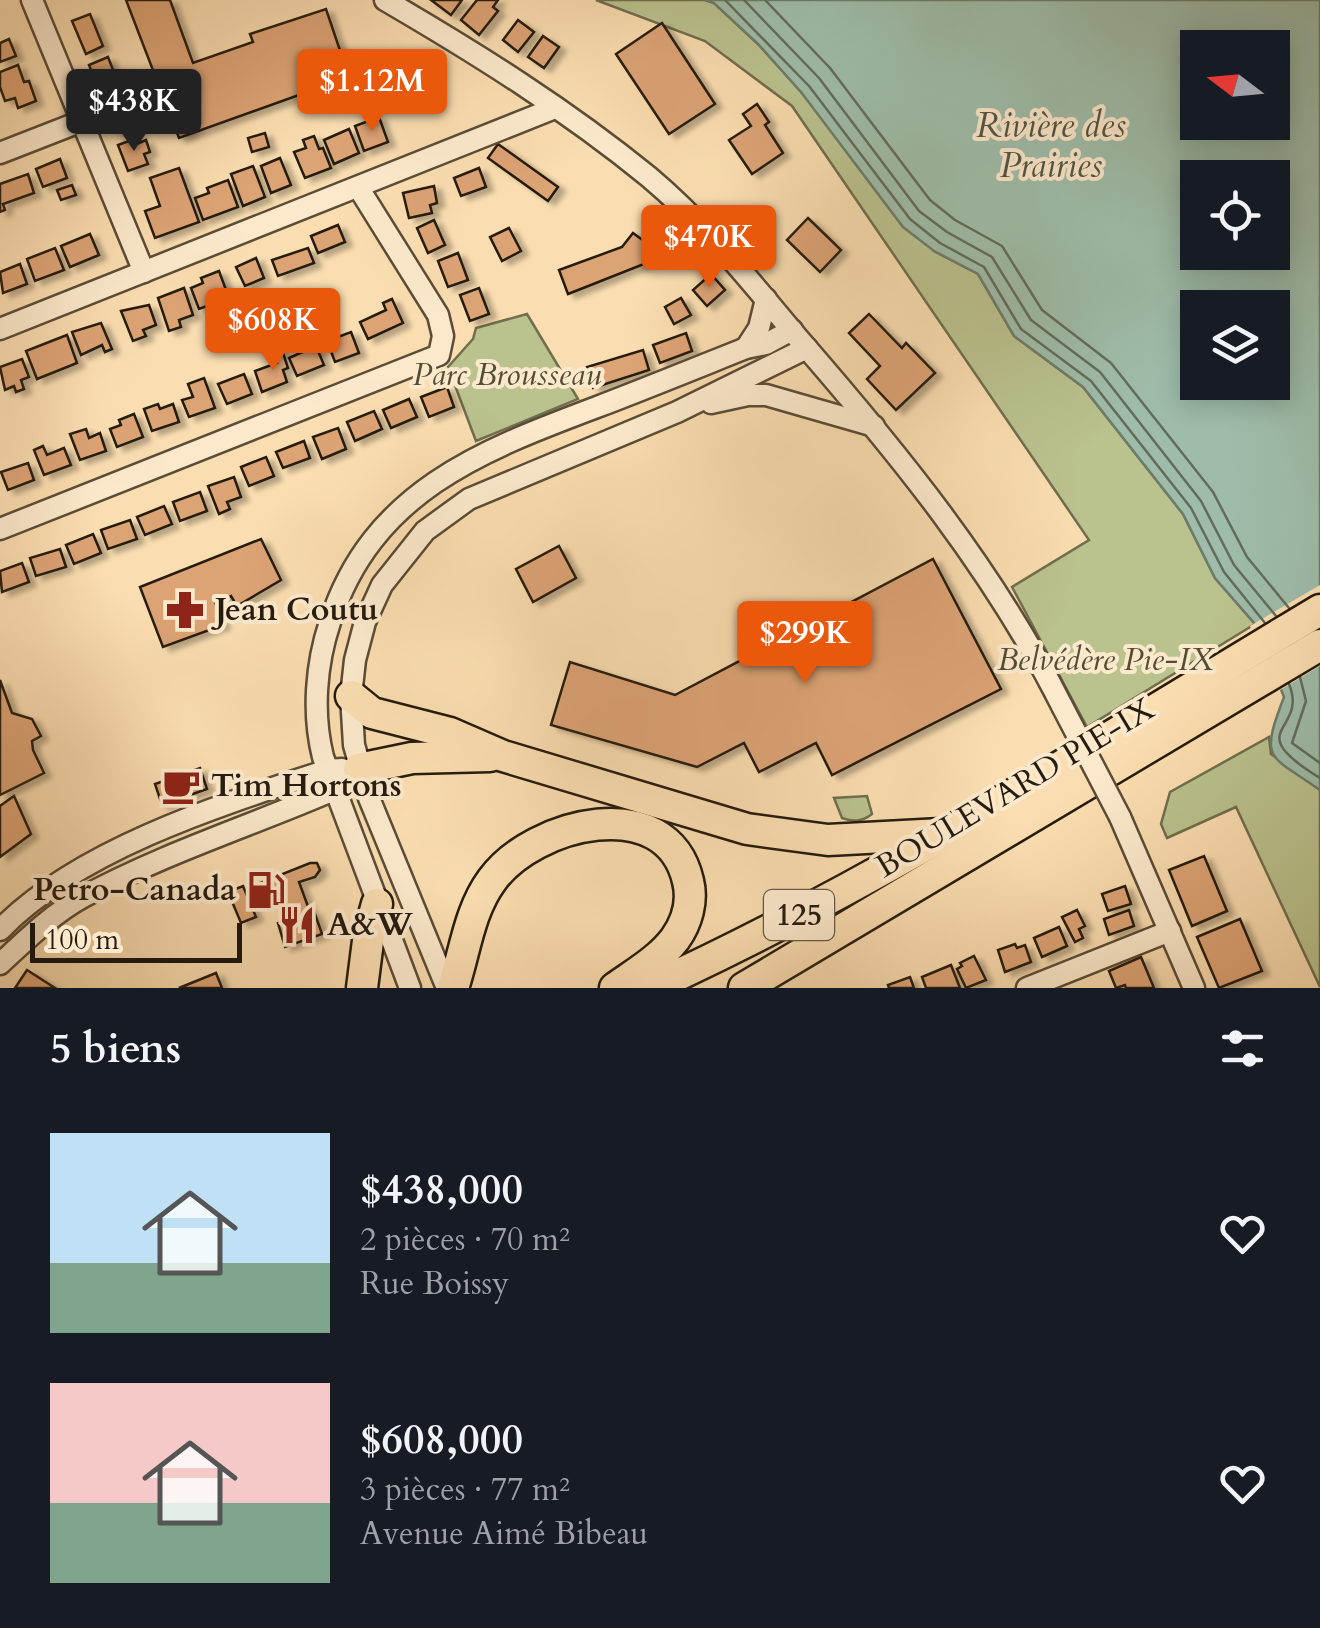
<!DOCTYPE html>
<html lang="fr">
<meta charset="utf-8">
<style>
:root{--surface:#171b24;--page:#242831;--text:#f1f3f6;--muted:#9ea1a6;--accent:#ea580c}
body{margin:0;font-family:Cardo,serif;background:var(--page);color:var(--text);height:100vh;display:flex;flex-direction:column;font-size:38px;white-space:nowrap}
*{box-sizing:border-box;margin:0}
p{font-size:32px;color:var(--muted)}
.icon{flex:none;width:55px;height:55px;fill:none;stroke:currentColor;stroke-width:2;stroke-linecap:round;stroke-linejoin:round}
.map{position:relative;height:988px;overflow:hidden}
.panel{display:flex;flex-direction:column;background:var(--surface);flex:1}
.panel>*{flex:none}
.needle{width:65px;rotate:286deg}
.controls{position:absolute;left:1180px;top:30px;display:grid;gap:20px}
.controls a{display:grid;place-items:center;width:110px;height:110px;border-radius:0px;background:var(--surface);box-shadow:0 5px 25px #0003;font-size:50px}
.scale{position:absolute;left:30px;bottom:25px;width:212px;box-sizing:border-box;padding-left:10px;border:5px solid #251b0e;border-top:0;font-size:28px;line-height:35px;white-space:nowrap;color:#251b0e;-webkit-text-stroke:8px #fce9cc;paint-order:stroke}
.price{position:absolute;translate:-50% -85px;padding:0 22px;border-radius:10px;background:var(--accent);color:#fff;font-size:32px;line-height:65px;filter:drop-shadow(0 2px 5px #0008)}
.price::after{content:'';position:absolute;left:50%;top:60px;width:30px;height:22px;margin-left:-15px;background:inherit;clip-path:polygon(0 0,100% 0,50% 100%)}
.price.current{background:#222;color:#fff}
ul{padding:0;list-style:none}
li{display:flex;align-items:center;gap:30px;height:250px;padding:0 50px}
li span{display:grid;place-items:center;flex:none;width:280px;height:200px;border-radius:0px;color:#555}
li>.icon{margin-inline-start:auto}
span .icon{width:120px;height:120px;fill:#fffc;stroke-width:1}
li b{font-size:42px}
h2{display:flex;justify-content:space-between;align-items:center;height:120px;padding:0 50px;font-size:42px}
.map>svg:first-child{display:block}
</style>
<div class="map">
<svg width="1320" height="988" viewBox="0 0 1320 988">
<defs>
<filter id="shadow"><feDropShadow dx="7" dy="4" stdDeviation="2.5" flood-color="#0004"/></filter>
</defs>
<rect width="100%" height="100%" fill="#faddb0"/>
<filter id="stains"><feTurbulence type="fractalNoise" baseFrequency=".002" numOctaves="4"/><feColorMatrix values="0 0 0 0 .2 0 0 0 0 .09 0 0 0 0 .02 0 0 0 .5 -.17"/></filter>
<radialGradient id="worn" r=".72"><stop offset=".6" stop-color="#630" stop-opacity="0"/><stop offset="1" stop-color="#630" stop-opacity=".3"/></radialGradient>
<g fill="#bac28e" stroke="#706e4e" stroke-width="2.5">
<polygon points="596,0 705,0 714,3 759,45 801,92 934,251 978,274 1014,336 1083,387 1183,514 1215,578 1255,624 1087,727 1012,587 1089,540 792,106 705,41"/>
<polygon points="527,314 578,399 476,441 448,367 473,339 476,328"/>
<polygon points="1269,737 1271,754 1320,790 1320,987 1236,807 1167,838 1161,824 1170,792"/>
<path d="M867,796L872,814C862,822 853,822 842,818L834,798Z"/>
</g>
<path fill="#9ebca9" stroke="#6e7c6b" stroke-width="2.5" fill-rule="evenodd" d="M705,0H1320V790C1269,754 1259,762 1284,697L1255,624L1215,578L1183,514L1083,387L1014,336L978,274L934,251L903,227L801,92L759,45L714,3ZM1198,48H1272V122H1198ZM1198,178H1272V252H1198ZM1198,308H1272V382H1198Z"/>
<polygon fill="#faddb0" points="1320,585 1320,666 1277,692 1250,626"/>
<g fill="none" stroke-linecap="round" stroke-linejoin="round">
<g stroke="#626c5c" stroke-width="2.5">
<polyline points="725,0 809,86 910,219 940,243 984,267 1021,329 1091,381 1191,508 1224,572 1265,623"/>
<polyline points="744,0 819,78 919,211 947,232 992,257 1031,320 1100,372 1201,501 1234,565 1276,616"/>
<polyline points="765,0 830,68 930,200 955,220 1002,246 1042,310 1111,363 1213,492 1247,557 1289,608"/>
<polyline points="1300,677 1306,701 1292,743 1320,763"/>
<path d="M1289,684C1309,733 1238,728 1320,778"/>
</g>
</g>
<g fill="#dca375" stroke="#251b0e" stroke-width="2.5" filter="url(#shadow)">
<polygon points="126,0 170,0 193,63 253,42 250,34 326,9 349,77 179,138"/>
<polygon points="431,0 462,0 451,15"/>
<polygon points="477,0 498,0 493,7 498,11 479,35 461,20"/>
<polygon points="90,14 103,46 86,54 72,21"/>
<polygon points="518,20 534,32 518,52 503,40"/>
<polygon points="662,23 715,104 669,134 616,54"/>
<polygon points="543,36 559,47 544,68 528,57"/>
<polygon points="9,39 16,56 0,62 0,43"/>
<polygon points="108,57 117,80 98,88 89,65"/>
<polygon points="18,65 24,82 29,81 36,101 18,108 15,98 5,101 0,87 0,72"/>
<polygon points="119,97 129,122 111,129 101,104"/>
<polygon points="757,104 769,122 765,125 783,153 752,174 729,140 751,126 743,114"/>
<polygon points="379,117 388,142 364,151 355,126"/>
<polygon points="349,129 359,153 334,164 324,140"/>
<polygon points="265,133 269,147 252,152 248,138"/>
<polygon points="314,136 319,149 323,148 331,168 305,178 294,152 306,148 303,140"/>
<polygon points="137,138 139,143 146,140 150,152 144,154 148,164 128,171 118,145"/>
<polygon points="498,144 558,187 548,201 488,158"/>
<polygon points="280,158 291,185 271,193 261,166"/>
<polygon points="60,159 67,178 43,187 36,169"/>
<polygon points="253,166 265,197 243,206 231,174"/>
<polygon points="179,168 199,222 155,238 145,211 160,206 150,178"/>
<polygon points="479,168 486,187 461,196 454,178"/>
<polygon points="28,174 34,193 3,204 5,210 0,212 0,184"/>
<polygon points="228,180 238,207 203,220 195,198 209,193 207,188"/>
<polygon points="72,185 76,195 61,200 57,190"/>
<polygon points="434,186 437,203 430,205 432,213 409,218 403,193"/>
<polygon points="808,218 841,250 820,272 787,240"/>
<polygon points="434,220 445,245 428,253 417,228"/>
<polygon points="338,225 345,242 318,253 311,236"/>
<polygon points="509,228 521,251 502,261 490,237"/>
<polygon points="633,233 655,249 644,264 568,294 559,270 622,247"/>
<polygon points="90,234 99,255 70,267 61,246"/>
<polygon points="55,248 64,270 35,281 27,259"/>
<polygon points="308,248 314,263 278,276 272,260"/>
<polygon points="458,253 468,280 448,287 438,261"/>
<polygon points="256,258 264,278 245,286 236,267"/>
<polygon points="20,264 27,284 3,293 0,272"/>
<polygon points="219,271 229,298 199,309 191,288 203,283 201,278"/>
<polygon points="711,274 725,290 707,306 693,290"/>
<polygon points="184,288 193,315 179,320 181,327 169,331 158,298"/>
<polygon points="479,288 489,314 470,321 460,295"/>
<polygon points="681,298 691,315 674,324 665,307"/>
<polygon points="392,299 403,323 368,339 360,322 386,310 383,303"/>
<polygon points="149,305 156,325 143,330 146,336 133,341 121,311"/>
<polygon points="869,314 902,348 906,343 935,373 896,410 867,379 880,366 849,333"/>
<polygon points="101,323 112,349 105,352 102,345 81,355 72,332"/>
<polygon points="351,332 359,353 335,362 327,341"/>
<polygon points="686,333 692,351 660,363 653,345"/>
<polygon points="67,335 77,363 37,379 26,351"/>
<polygon points="316,346 324,365 297,376 289,358"/>
<polygon points="282,350 288,368 283,370 287,382 262,392 255,371 277,363 274,353"/>
<polygon points="643,350 649,370 593,388 587,367"/>
<polygon points="22,359 29,377 21,380 24,389 16,392 14,386 5,390 0,367"/>
<polygon points="244,374 252,394 227,404 218,384"/>
<polygon points="204,378 215,408 189,417 182,400 193,397 188,384"/>
<polygon points="447,387 454,407 429,417 421,397"/>
<polygon points="409,399 417,417 391,428 383,410"/>
<polygon points="158,404 160,409 173,404 179,422 152,431 144,409"/>
<polygon points="374,411 382,429 355,441 347,422"/>
<polygon points="134,414 143,437 117,447 110,429 121,425 119,420"/>
<polygon points="338,428 346,449 322,459 313,437"/>
<polygon points="86,429 89,438 100,433 106,451 80,460 70,434"/>
<polygon points="304,441 310,458 283,468 276,452"/>
<polygon points="43,446 47,455 64,448 71,465 44,475 34,450"/>
<polygon points="266,457 274,476 249,486 241,467"/>
<polygon points="28,463 34,480 8,490 1,472"/>
<polygon points="234,477 241,497 227,502 230,509 219,514 208,486"/>
<polygon points="200,492 207,511 180,521 173,502"/>
<polygon points="164,506 172,524 145,535 137,517"/>
<polygon points="130,520 137,539 108,549 101,530"/>
<polygon points="93,534 101,553 74,564 66,545"/>
<polygon points="261,539 281,580 237,606 231,596 215,602 223,625 163,647 140,587"/>
<polygon points="559,546 576,578 533,602 516,569"/>
<polygon points="60,549 66,567 36,576 30,558"/>
<polygon points="933,559 1001,689 832,775 816,743 759,772 744,743 697,767 551,725 570,662 675,695"/>
<polygon points="22,563 29,582 2,592 0,571"/>
<polygon points="0,680 12,713 32,719 41,736 32,741 33,750 44,773 0,795"/>
<polygon points="200,768 207,789 162,805 155,784"/>
<polygon points="14,796 31,834 0,857 0,806"/>
<polygon points="1204,856 1227,911 1192,926 1169,870"/>
<polygon points="310,863 317,863 320,870 315,877 299,882 310,912 292,917 280,888 257,895 255,885"/>
<polygon points="243,886 256,917 241,923 228,892"/>
<polygon points="1125,886 1131,904 1108,911 1102,894"/>
<polygon points="1077,910 1085,926 1079,929 1083,938 1075,942 1062,917"/>
<polygon points="1129,910 1134,926 1109,935 1104,919"/>
<polygon points="314,911 322,934 285,947 278,923"/>
<polygon points="1240,919 1262,971 1219,988 1197,937"/>
<polygon points="1059,927 1067,946 1042,957 1034,938"/>
<polygon points="1015,944 1017,948 1025,945 1031,962 1005,972 998,950"/>
<polygon points="974,956 986,980 966,988 957,969 962,966 960,963"/>
<polygon points="1141,957 1154,988 1126,988 1125,985 1116,988 1109,971"/>
<polygon points="951,965 960,988 926,988 922,977"/>
<polygon points="27,970 55,988 15,988"/>
<polygon points="216,973 222,988 179,988"/>
<polygon points="910,977 914,988 889,988 888,985"/>
</g>
<g fill="none" stroke-linecap="round" stroke-linejoin="round">
<g stroke="#5a4c36" stroke-width="25">
<g id="minor">
<polyline points="32,0 144,272"/>
<path d="M385,0C476,53 567,110 649,177C705,224 751,282 798,338C898,453 993,569 1062,706"/>
<polyline points="0,153 82,121"/>
<polyline points="0,329 555,108"/>
<polyline points="746,348 759,328 766,299"/>
<polyline points="711,403 748,395 766,395 874,426"/>
<polyline points="0,529 439,355 443,336 438,315 358,187"/>
<polyline points="1120,817 1194,988"/>
<path d="M0,930C78,849 223,804 328,770L342,769"/>
<path d="M0,964C26,940 52,914 83,897C164,853 253,825 336,789L346,780"/>
<path d="M410,988L323,757C312,713 316,664 330,622C372,492 480,451 597,407C647,388 696,368 746,348L766,344L792,330"/>
<polyline points="447,988 369,798 354,745 351,696 355,660 365,622 382,585 425,531 469,499 677,412 807,348"/>
<polyline points="1027,988 1170,931"/>
</g>
</g>
<g stroke="#251b0e" stroke-width="35">
<g id="highway">
<polyline points="351,696 372,713 450,733 503,756 747,829 828,840 941,834"/>
<polyline points="359,769 412,758 490,756"/>
<polyline points="362,988 369,933 377,904"/>
<path d="M453,988C465,952 469,911 492,880C533,823 667,789 688,881C693,901 687,922 675,939C659,960 636,973 615,988"/>
<path d="M650,988C883,881 1100,742 1320,610"/>
<polyline points="744,988 1320,645"/>
</g>
</g>
<use href="#minor" stroke="#fce9cc" stroke-width="20"/>
<use href="#highway" stroke="#faddb0" stroke-width="30"/>
<g stroke="#5a4c36" stroke-width="25" stroke-linecap="butt">
<polyline id="minor-bridge" points="1062,706 1120,817"/>
</g>
<use href="#minor-bridge" stroke="#fce9cc" stroke-width="20"/>
</g>
<defs>
<g id="pharmacy-bare" transform="scale(3)"><path d="M-2-6h4v4h4v4h-4v4h-4v-4h-4v-4h4Z" fill="#8f2418" stroke="#fce9cc" stroke-width="2.5" paint-order="stroke"/></g>
<g id="cafe-bare" transform="scale(3)"><path d="M-5.5-4.5H6V0H3Q3 3.5 0 3.5H-2.5Q-5.5 3.5-5.5 0ZM3-3.2v2h1.7v-2ZM-6 4.5H4V6H-6Z" fill="#8f2418" stroke="#fce9cc" stroke-width="2.5" paint-order="stroke"/></g>
<g id="fuel-bare" transform="scale(3)"><path d="M-5.5-6h7V0h2V4h1.3V-2.5L3-4.5l.8-.8L6-3V5H2.5V1h-1V6h-7ZM-4.2-4.7v3.2H.2V-4.7Z" fill="#8f2418" stroke="#fce9cc" stroke-width="2.5" paint-order="stroke"/></g>
<g id="restaurant-bare" transform="scale(3)"><path d="M-5-6h1v4h1v-4h1v4h1v-4h1v5L-1.5 .5V6h-2V.5L-5-1ZM5-6V6H3V1.5H1.5Q1.5-4 5-6Z" fill="#8f2418" stroke="#fce9cc" stroke-width="2.5" paint-order="stroke"/></g>
</defs>
<g fill-rule="evenodd">
<use href="#pharmacy-bare" x="185" y="610"/>
<use href="#cafe-bare" x="181" y="786"/>
<use href="#fuel-bare" x="266" y="890"/>
<use href="#restaurant-bare" x="297" y="925"/>
</g>
<g text-anchor="middle" dominant-baseline="central" stroke-width="8" stroke-linejoin="round" paint-order="stroke">
<rect fill="#fce9cc" stroke="#665947" stroke-width="2.5" x="764" y="890" width="70" height="50" rx="8"/>
<g font-size="30" font-weight="bold" fill="#251b0e">
<text x="799" y="915">125</text>
</g>
<g font-size="32" font-style="italic" fill="#524d34" stroke="#fce9cc">
<text x="507" y="375">Parc Brousseau</text>
<text x="1105" y="660">Belvédère Pie-IX</text>
</g>
<g font-size="32" font-weight="bold" fill="#251b0e" stroke="#fce9cc" text-anchor="start">
<text x="215" y="610">Jean Coutu</text>
<text x="211" y="786">Tim Hortons</text>
<text x="236" y="890" text-anchor="end">Petro-Canada</text>
<text x="327" y="925">A&amp;W</text>
</g>
<g font-size="32" fill="#251b0e" stroke="#fce9cc">
<text transform="translate(1015 788) rotate(-31)">BOULEVARD PIE-IX</text>
</g>
<g font-size="35" font-style="italic" fill="#4f5344" stroke="#fce9cc">
<text x="1051" y="126">Rivière des<tspan x="1051" dy="40">Prairies</tspan></text>
</g>
</g>
<rect width="100%" height="100%" filter="url(#stains)"/>
<rect width="100%" height="100%" fill="url(#worn)"/>
</svg>
<div class="controls">
<a><svg class="needle" viewBox="-14 -14 28 28"><path d="M0-13l5 13h-10z" fill="#e53935"/><path d="M0 13l5-13h-10z" fill="#9ea1a6"/></svg></a>
<a><svg class="icon" aria-label="locate" viewBox="0 0 24 24"><circle cx="12" cy="12" r="6"/><path d="M12 2v4M12 18v4M2 12h4M18 12h4"/></svg></a>
<a><svg class="icon" aria-label="layers" viewBox="0 0 24 24"><path d="M12 4l9 5-9 5-9-5zM3 14l9 5 9-5"/></svg></a>
</div>
<div class="scale">100 m</div>
<b class="price" style="left:372px;top:134px">$1.12M</b>
<b class="price current" style="left:134px;top:154px">$438K</b>
<b class="price" style="left:709px;top:290px">$470K</b>
<b class="price" style="left:273px;top:373px">$608K</b>
<b class="price" style="left:805px;top:686px">$299K</b>
</div>
<section class="panel">
<h2>5 biens<svg class="icon" aria-label="filters" viewBox="0 0 24 24"><path d="M4 7h16M4 17h16"/><circle cx="9" cy="7" r="2"/><circle cx="15" cy="17" r="2"/></svg></h2>
<ul>
<li><span style="background:linear-gradient(#bfe0f5 65%,#7fa58c 0)"><svg class="icon" aria-label="home" viewBox="0 0 24 24"><path d="M3 11l9-7 9 7M6 9v11h12V9"/></svg></span><div><b>$438,000</b><p>2 pièces · 70 m²</p><p>Rue Boissy</p></div><svg class="icon" aria-label="heart" viewBox="0 0 24 24"><path d="M12 20l-8-8c-3-5 5-10 8-4 3-6 11-1 8 4z"/></svg></li>
<li><span style="background:linear-gradient(#f6c9c9 60%,#7fa58c 0)"><svg class="icon" aria-label="home" viewBox="0 0 24 24"><path d="M3 11l9-7 9 7M6 9v11h12V9"/></svg></span><div><b>$608,000</b><p>3 pièces · 77 m²</p><p>Avenue Aimé Bibeau</p></div><svg class="icon" aria-label="heart" viewBox="0 0 24 24"><path d="M12 20l-8-8c-3-5 5-10 8-4 3-6 11-1 8 4z"/></svg></li>
</ul>
</section>
